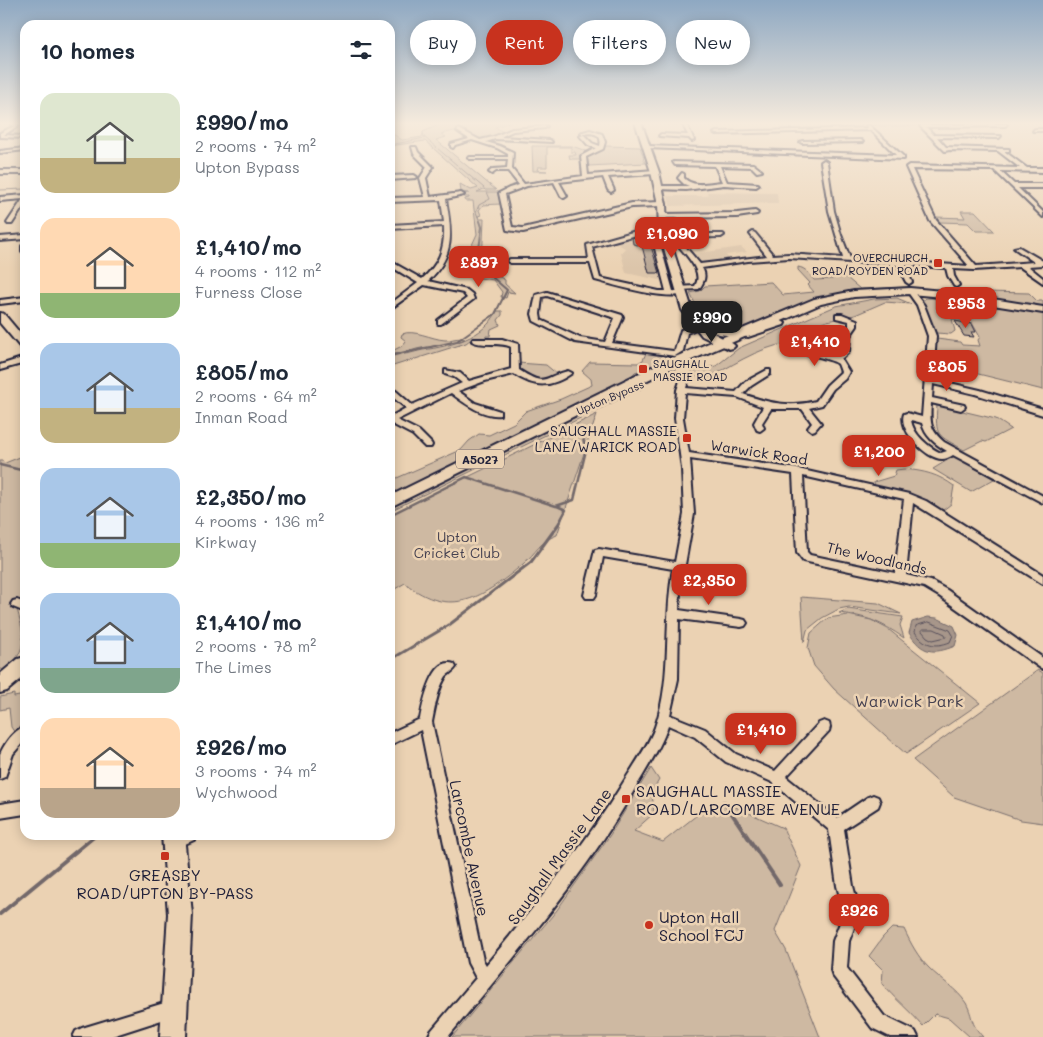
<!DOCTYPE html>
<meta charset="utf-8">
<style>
:root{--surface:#fff;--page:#f6f6f7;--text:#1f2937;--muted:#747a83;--accent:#c8321e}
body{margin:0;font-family:Mali,sans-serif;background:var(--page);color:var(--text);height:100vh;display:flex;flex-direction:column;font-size:19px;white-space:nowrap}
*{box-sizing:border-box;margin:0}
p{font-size:16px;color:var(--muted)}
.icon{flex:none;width:28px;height:28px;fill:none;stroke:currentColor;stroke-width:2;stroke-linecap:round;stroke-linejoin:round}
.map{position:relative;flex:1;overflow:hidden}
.details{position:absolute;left:20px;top:20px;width:375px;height:820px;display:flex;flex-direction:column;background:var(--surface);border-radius:15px;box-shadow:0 2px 12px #0003}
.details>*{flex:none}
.top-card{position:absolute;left:410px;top:20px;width:475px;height:45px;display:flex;gap:10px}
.price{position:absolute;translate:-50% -42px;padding:0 11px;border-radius:10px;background:var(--accent);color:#fff;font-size:16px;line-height:32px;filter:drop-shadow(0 1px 2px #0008)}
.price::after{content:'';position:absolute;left:50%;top:30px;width:15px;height:11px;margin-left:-8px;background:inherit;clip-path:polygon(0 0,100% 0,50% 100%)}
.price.selected{background:#222;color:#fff}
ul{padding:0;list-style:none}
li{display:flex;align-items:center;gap:15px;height:125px;padding:0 20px}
li span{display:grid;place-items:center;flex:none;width:140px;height:100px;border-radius:15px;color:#555}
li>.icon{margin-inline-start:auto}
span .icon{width:60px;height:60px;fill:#fffc;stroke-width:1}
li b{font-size:21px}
h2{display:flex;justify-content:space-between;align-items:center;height:60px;padding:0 20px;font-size:21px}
.chip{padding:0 18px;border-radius:22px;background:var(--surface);box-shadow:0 2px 12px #0003;font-size:18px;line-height:45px}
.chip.selected{background:var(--accent);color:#fff}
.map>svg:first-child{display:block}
</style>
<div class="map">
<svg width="1043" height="1037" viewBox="0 0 1043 1037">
<rect width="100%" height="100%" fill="#ebd2b3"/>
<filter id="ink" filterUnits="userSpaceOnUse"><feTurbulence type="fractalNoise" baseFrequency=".02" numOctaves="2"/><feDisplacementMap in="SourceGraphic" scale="10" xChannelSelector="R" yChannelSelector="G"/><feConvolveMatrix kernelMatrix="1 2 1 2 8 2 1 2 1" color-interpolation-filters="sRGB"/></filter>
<g filter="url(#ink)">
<g fill="#dcc5aa">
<polygon points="707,192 777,193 778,203 670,206 668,196 708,196"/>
<polygon points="649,232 663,274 664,281 626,273 621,253 625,248 612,241"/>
<polygon points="741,247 747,252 726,255 729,259 702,264 693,254"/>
</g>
<g fill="#ceb9a2" stroke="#786e6e">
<polygon points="445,122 510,122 495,127 503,132 481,140 464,132 465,131 459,130 441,134 446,137 436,140 496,190 485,190 484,189 477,192 499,192 500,204 483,205 479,210 481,215 478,216 480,219 484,219 482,263 486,269 505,280 505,284 515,293 508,292 506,298 501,297 502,292 493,280 473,277 472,273 477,271 472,263 472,245 477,234 473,201 465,201 465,199 469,198 469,197 464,197 462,194 469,193 461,192 460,184 471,190 478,188 425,141 390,146 390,135 393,134 402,140 422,137 423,132"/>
<polygon points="787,122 995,122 998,124 888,126"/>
<polygon points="532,146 572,146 589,152 582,155 581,159 570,159 569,155 576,155 575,152 571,152 571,147 547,147 547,167 538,167 537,170 547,171 533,171"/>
<polygon points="605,146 640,147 644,158 643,159 646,163 589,166 587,156 602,151"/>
<polygon points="961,211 975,211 994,231 976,231 968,223 940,222 936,217 965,218"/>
<path d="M798,267C806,268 809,274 814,280L833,279L832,272L841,273L860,289L909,287L914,290L848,293L744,330C739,329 734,330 729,329C708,327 698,311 690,293L700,291L705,286L771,282L783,295L814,292L808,285L810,283L798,270Z"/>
<polygon points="942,291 1029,293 1037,301 1043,301 1043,308"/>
<path d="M897,298L911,304L885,302L855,315L827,321L787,338L788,343C756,348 731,367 702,381L690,370L716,366L739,348L836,306L874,299Z"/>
<polygon points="926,298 954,299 1043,313 1043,390 934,363 937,339 960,342 962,345 980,346 978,340 980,337 971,321 952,319 955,331 951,334 936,333 922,301"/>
<path d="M497,311H502V315L498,320L500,325L491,329L490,336H486L485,339L470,340L466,343L390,367V352L402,346L406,341L401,337L402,334C414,329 431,339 445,340C453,340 457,337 465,339C446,347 418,345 404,354C409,354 417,351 423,350C451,346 484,338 497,311Z"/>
<polygon points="646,353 671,355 659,366 635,372 628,380 390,498 390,481 461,450 469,441 479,434 489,435 514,423 526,411 561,399 592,385 591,379 582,371 590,362 638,363 643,360"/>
<path d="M518,363L546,365L558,375C544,386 531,378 518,369Z"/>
<polygon points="642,388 390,511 390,505 557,425"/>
<path d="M937,405L996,419L1011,429L986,442L982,441L964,450C937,434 935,438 937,405Z"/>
<path d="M597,414L557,535C540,541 536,553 523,564C484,597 451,620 405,583L390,592V515Z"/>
<polygon points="954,456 994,479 971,492 933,469"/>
<path d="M20,457L25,466V602L21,601L16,605C25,639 29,651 0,675V461H3L5,463Z"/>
<path d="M904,469C924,471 938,474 954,486L951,504L942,511L907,493L875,487L874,482L894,476L896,470Z"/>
<polygon points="801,597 878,603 901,614 849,607 839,609 822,618 807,630 804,642"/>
<path d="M848,609L903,617L900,625L904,638C881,622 866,616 839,613Z"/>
<polygon points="848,615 871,620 888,629 980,703 906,754 834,689 814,666 808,648 811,633 828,618"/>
<polygon points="1038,670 1043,673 1043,823 1021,820 954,797 913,760"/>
<polygon points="14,694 14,697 25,695 25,729 15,733 11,727 9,708 0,710 0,697"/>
<polygon points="651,768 659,780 652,792 654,813 634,831 663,842 702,811 724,802 783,828 801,866 775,931 786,950 820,1037 452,1037 557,910 610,835"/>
<path d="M892,928L904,929C911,944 918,957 929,968C941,980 957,989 966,1003C974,1018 969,1022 983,1037H970L949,1018L935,1014L923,1026C910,1011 895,999 882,984L883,970L869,956L883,937Z"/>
</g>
<path fill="#a7968a" stroke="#72686a" d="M928,617L937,618L954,626L958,635L955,646C933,655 922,653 909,633L912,622Z"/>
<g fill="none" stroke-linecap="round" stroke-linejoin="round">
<g stroke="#57505b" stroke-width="1">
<path d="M929,622L950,630L953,635L950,642C935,648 924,645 915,632L916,626Z"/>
<polygon points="924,629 934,629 945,634 946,637 933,640 927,637 922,631"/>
</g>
<g stroke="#72686a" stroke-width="1">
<polyline points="445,122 423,132 424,137 484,188"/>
<polyline points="390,145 425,138"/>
<polyline points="0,190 25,189"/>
<polyline points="480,222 476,212 479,205 490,199 487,192"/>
</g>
<polyline stroke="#72686a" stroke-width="2" points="405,353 457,341 495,314 507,290 477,264 482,227 480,221"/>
<g stroke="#72686a" stroke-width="2.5">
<polyline points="390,356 410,351"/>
<polyline points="0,465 25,471"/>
<polyline points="557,506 566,510 559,523"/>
<polyline points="390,515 466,477 556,506 574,500 586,450 581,430"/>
</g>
<polyline stroke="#72686a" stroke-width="3" points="390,660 449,625 531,562 560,522"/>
<g stroke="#72686a" stroke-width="4">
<polyline points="724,802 780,885"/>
<polyline points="0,914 96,835"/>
</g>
<polygon fill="#a7968a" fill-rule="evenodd" points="853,122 986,122 983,124 856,124"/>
</g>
<g fill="#b9a795" stroke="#22223b">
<polygon points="638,236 648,236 659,273 649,273 642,246 633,244 632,238"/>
<polygon points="955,321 972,324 976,332 971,332 974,337 964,336"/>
</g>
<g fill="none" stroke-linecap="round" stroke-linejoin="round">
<g stroke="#22223b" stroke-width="4">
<g id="minor">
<polygon points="9,122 17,122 18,126 4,135 25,136 25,138 0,137 0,133 14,126"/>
<polygon points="667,122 697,122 686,123 694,140 692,141 689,138 659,136 661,134 688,135 682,123"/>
<path d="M1007,124L1005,126L926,127L934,135L1001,136L999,138L937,137L946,147L1009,149V151H1004L1027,168H1043V172L1000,171L1014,184H1043V188H1018L1043,212V217L994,170L912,169L936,220L976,266L1034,262L1014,248L1019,247L1043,261V265L1028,266L1043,278V283L1020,267L974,270L953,269L954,276L959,285L956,287L954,286L948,276L946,268L904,265L912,282L909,284L906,282L897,265L789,258L748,261L702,268C707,276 704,282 699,289L680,290L677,288L678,287L695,286C706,269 678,249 670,234L657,233L673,291L684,292L685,293C671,302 613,285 595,280L590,263H510L507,261L510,259H589L587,245L643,229L672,230L676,234H723L724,235L721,237L678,238L700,264L767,256L750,234L753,232L755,233L773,255L789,254L843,258L829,211L821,162L824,160L827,162L834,211L841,235L850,258L969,266L930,221L906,167L909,165L1020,168L998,151L949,150L945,151L920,126L922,125ZM643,233H651L666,291H659L600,278L592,247Z"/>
<polygon points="869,125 904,157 904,159 648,148 646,147 648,146 896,155 871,130 716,134 714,133 716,132 868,128 867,126"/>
<path d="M547,126L545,128L513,131L500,137L550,140L552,142L495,139L486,142L500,146L513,152L512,169L524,184L583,176L581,156L596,148L588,145L580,136L584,135L592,143L600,146C603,133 592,132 582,134L580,133L590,130L602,134L605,142L603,149L586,157L588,175L655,170L658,172L655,174L608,177L614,190L611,192L608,190L603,177L559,182L567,196L564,198L561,196L554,182L527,186L505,194L512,227L523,228L632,203L662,202L665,204L662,206L632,207L523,232L507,230L499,193L509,188L519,185L508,171H496L492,174L489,172L493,169L507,168L508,159H470L468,158L470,157H508V154L497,148L472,140L455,145L453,148L451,147V144L469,139L457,131L459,129L480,140L493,137L512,129Z"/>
<polygon points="1035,129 1043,129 1043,131 1033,131"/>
<polygon points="861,140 863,142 802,143 800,142 802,141"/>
<path d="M412,147H416L418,152L433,167L426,178L430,197L461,193L464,195L446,199C452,233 455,256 428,281L467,290L472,294L474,299L441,324H438V320L467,298L463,293L424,285L390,309V304L418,283L390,266V261L422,279C439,264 445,249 444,226L390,229V225L444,222L441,200L390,202V198L425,197L420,178L427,167L414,154Z"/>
<polygon points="25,148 25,150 0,153 0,151"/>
<path d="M673,162L753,164L762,171L757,172L752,167L720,166L727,182L758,184L759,185L756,187L724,185L686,190L657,189L656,188L659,186H689L684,184L678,178L682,173L684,174V178C694,188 708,183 722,182L715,166L675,165Z"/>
<rect x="0" y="170" width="25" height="4"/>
<polygon points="414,175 417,177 416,178 390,180 390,176"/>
<polygon points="25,195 25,204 12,224 8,224 7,223 23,199 0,201 0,197"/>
<polygon points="755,211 758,213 757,214 737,217 663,218 660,216 663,214 737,213"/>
<polygon points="25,235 25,239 0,241 0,237"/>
<polygon points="25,244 25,253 22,251 22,246"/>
<path d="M908,290H912L924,305L936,336L933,379L980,390L1043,409V415L975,394L933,384L932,398L964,405L965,407L961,410L931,403C930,422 929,429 944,442L1043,496V503L953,455C950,457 946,459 942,459C926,459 898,430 904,414L907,413L922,417L928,336L917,305L907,291ZM911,420L922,423C925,436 935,444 947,451L941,453C928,447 913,434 911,420Z"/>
<path d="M547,292L622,315L623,317L612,343L673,351L675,350L681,330L699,324L703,326L687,333L683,351L675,356L575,342L534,321L532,314L536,295ZM547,296L615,318L605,342L580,338L541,320L540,314L542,297Z"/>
<polygon points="25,297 25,301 0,304 0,300"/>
<path d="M836,314H842L857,320V326L850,336L849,352L841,359L849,372L845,379L833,389L822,405L809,408L821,423L815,430L812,431L808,428L812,423L802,409H771L762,423L764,428L760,431L757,430L754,423L763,407L737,397L685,393L683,418L689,453L798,469L909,494L926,501L1043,575V584L913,503L906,575L931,581L947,590L1043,658V669L1039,667L939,596L924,587L803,561L797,553L793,474L690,459L694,514L680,593L679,610L741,619L745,620L747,623L745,626L741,627L679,619L678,679L670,715L705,729L736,754L775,771L819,723L824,721L829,723L830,727L829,731L786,777L837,818L868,797L873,795L878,797L880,802L878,807L844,829L853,886L860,912L849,941L847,968L884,1016L915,1031L918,1037H890L872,1028L833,976L831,970L833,941L844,912L837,886L829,830L772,782L726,762L695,737L668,725C662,746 644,773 633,792C581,881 513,958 448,1037H428L431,1031L476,978L468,963L421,730L390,745V733L420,719C423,704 432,656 454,664L456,667C453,672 447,674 445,678C437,691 435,708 432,722L483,960L486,965C535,906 583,848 623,783C634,765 648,746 655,727C673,676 663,621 673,569L603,557L596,595L594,598H586L584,595L595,550L599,549L675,562L684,514L682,469L675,418L677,390L681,378L685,376L689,378L686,388L736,392L745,382L767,370H770V374L751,386L743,394C769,403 789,408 816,401L827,385L841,372C840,369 839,366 838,364C835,360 803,354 794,349L795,347H801L820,354L834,356L841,351L842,336L849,326V321L836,318ZM803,476L904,499L895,573L810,555L807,552Z"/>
<path d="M473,339H502L518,344L519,370C547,388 542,377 568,371L572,373C551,388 535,388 514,374L485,381L458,391L475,403L500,411V415C483,417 464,403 451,393L397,420L419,431L431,443L432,445L431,447H425L413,435L390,423V417L406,408L390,395V389L396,391L412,405L462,383L454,377L445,374V370L460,373L469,381L511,369V347C499,341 482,347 472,341Z"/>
<polygon points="22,358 25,358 25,363 0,370 0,365"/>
<polygon points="17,600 25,603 25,612 13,607 11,604 13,601"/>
<path d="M25,726V740L13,754L5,777L0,779V754C5,743 13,731 25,726Z"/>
<polygon points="25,800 25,814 0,818 0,804"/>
<polygon points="173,835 196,835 194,840 174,849 169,847 167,842 169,837"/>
<polygon points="174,1000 180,1002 182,1008 180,1014 174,1016 109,1037 73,1037 76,1031 82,1028"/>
</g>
</g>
<g stroke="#22223b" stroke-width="4">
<g id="secondary">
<path d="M635,122H641L659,172L666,204L667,231L692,309L703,324H711L722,329L747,330L780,320L785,323L784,325L748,337C736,334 722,337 710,331L733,344L735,346L733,348L729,349L702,336L682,310L659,231L658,204L651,172Z"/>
<polygon points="0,313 4,314 25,339 25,349 21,348 0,323"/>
<polygon points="162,835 184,835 192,914 186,1037 160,1037 168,914"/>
</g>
</g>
<g stroke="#22223b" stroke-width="4">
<g id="primary">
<polygon points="910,288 943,291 1043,307 1043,313 943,297 910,294 854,297 821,304 666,371 390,507 390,496 656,365 814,299 854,291"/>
<polygon points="25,657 25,676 7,691 0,693 0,674 18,659"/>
</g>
</g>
<use href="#minor" fill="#ebd2b3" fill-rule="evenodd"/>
<use href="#secondary" fill="#ebd2b3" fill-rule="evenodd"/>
<use href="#primary" fill="#ebd2b3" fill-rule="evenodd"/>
</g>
</g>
<linearGradient id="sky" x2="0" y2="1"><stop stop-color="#8ea8c2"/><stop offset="0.46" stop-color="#f6ebdd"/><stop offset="1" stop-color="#f6ebdd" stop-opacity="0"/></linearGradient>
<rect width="1043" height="268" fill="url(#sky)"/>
<g fill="#c8321e" stroke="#ebd2b3" stroke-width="2">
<rect x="933" y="258" width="10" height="10" rx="2.5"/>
<rect x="638" y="364" width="10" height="10" rx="2.5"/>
<rect x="682" y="433" width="10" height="10" rx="2.5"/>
<rect x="621" y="794" width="10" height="10" rx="2.5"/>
<rect x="160" y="851" width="10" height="10" rx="2.5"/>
<circle cx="649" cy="925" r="5"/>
</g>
<g text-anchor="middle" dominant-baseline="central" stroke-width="5" stroke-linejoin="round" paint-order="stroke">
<g font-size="11" fill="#22223b" stroke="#ebd2b3" text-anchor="end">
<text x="928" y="257">OVERCHURCH<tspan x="928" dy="13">ROAD/ROYDEN ROAD</tspan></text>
<text x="653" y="363" text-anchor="start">SAUGHALL<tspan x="653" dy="13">MASSIE ROAD</tspan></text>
</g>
<g font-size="11" fill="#22223b" stroke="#ebd2b3">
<text transform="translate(610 397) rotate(-23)">Upton Bypass</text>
</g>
<rect fill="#ebd2b3" stroke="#5e575f" stroke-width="1" x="456" y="449.5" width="48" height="19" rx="4"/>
<g font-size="12" font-weight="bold" fill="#22223b">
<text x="480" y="459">A5027</text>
</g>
<g font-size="14" fill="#22223b" stroke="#ebd2b3" text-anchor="end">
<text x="677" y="430">SAUGHALL MASSIE<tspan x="677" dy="16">LANE/WARICK ROAD</tspan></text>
</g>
<g font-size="14" fill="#22223b" stroke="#ebd2b3">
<text transform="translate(759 452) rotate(9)">Warwick Road</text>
<text transform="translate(877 558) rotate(13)">The Woodlands</text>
</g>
<g font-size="14" fill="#444050" stroke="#ebd2b3">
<text x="457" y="536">Upton<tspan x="457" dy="16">Cricket Club</tspan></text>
</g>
<g font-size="16" fill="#444050" stroke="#ebd2b3">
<text x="909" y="700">Warwick Park</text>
</g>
<g font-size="16" fill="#22223b" stroke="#ebd2b3" text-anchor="start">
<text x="636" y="790">SAUGHALL MASSIE<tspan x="636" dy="18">ROAD/LARCOMBE AVENUE</tspan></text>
<text x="165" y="874" text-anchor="middle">GREASBY<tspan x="165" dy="18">ROAD/UPTON BY-PASS</tspan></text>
<text x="659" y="916">Upton Hall<tspan x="659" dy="18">School FCJ</tspan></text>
</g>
<g font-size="16" fill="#22223b" stroke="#ebd2b3">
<text transform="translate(470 848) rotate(78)">Larcombe Avenue</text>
<text transform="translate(559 856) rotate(-54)">Saughall Massie Lane</text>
</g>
</g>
</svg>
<b class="price" style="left:672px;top:259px">£1,090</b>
<b class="price" style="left:479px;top:288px">£897</b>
<b class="price" style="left:966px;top:329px">£953</b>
<b class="price selected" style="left:712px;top:343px">£990</b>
<b class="price" style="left:815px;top:367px">£1,410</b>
<b class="price" style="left:947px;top:392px">£805</b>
<b class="price" style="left:879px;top:477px">£1,200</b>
<b class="price" style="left:709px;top:606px">£2,350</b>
<b class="price" style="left:761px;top:755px">£1,410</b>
<b class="price" style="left:859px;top:936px">£926</b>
<div class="top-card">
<a class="chip">Buy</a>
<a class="chip selected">Rent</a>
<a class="chip">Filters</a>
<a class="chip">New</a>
</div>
<section class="details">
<h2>10 homes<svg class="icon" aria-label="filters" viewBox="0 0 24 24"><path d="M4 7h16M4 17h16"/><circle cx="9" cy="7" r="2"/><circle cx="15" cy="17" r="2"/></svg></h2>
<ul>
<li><span style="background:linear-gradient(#dfe7d0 65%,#c2b280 0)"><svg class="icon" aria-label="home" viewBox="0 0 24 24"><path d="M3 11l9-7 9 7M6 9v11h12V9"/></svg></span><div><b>£990/mo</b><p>2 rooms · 74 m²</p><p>Upton Bypass</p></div></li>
<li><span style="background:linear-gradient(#ffd9b3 75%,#8fb573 0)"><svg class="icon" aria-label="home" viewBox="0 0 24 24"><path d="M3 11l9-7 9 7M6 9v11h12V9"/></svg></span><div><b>£1,410/mo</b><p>4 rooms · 112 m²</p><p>Furness Close</p></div></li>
<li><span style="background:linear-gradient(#a9c7e8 65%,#c2b280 0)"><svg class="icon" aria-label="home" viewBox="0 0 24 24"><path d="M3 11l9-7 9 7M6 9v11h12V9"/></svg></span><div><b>£805/mo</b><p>2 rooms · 64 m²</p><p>Inman Road</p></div></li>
<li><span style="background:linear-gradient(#a9c7e8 75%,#8fb573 0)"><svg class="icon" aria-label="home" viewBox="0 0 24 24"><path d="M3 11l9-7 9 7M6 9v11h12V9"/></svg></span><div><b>£2,350/mo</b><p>4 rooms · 136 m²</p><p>Kirkway</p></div></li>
<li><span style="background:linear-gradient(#a9c7e8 75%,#7fa58c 0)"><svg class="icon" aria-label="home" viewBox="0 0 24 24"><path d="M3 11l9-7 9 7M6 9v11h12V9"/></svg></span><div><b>£1,410/mo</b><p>2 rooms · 78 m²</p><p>The Limes</p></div></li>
<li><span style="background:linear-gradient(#ffd9b3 70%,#b9a48a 0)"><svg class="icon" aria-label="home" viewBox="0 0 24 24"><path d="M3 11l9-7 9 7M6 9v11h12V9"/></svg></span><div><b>£926/mo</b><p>3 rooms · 74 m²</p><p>Wychwood</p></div></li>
</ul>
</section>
</div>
